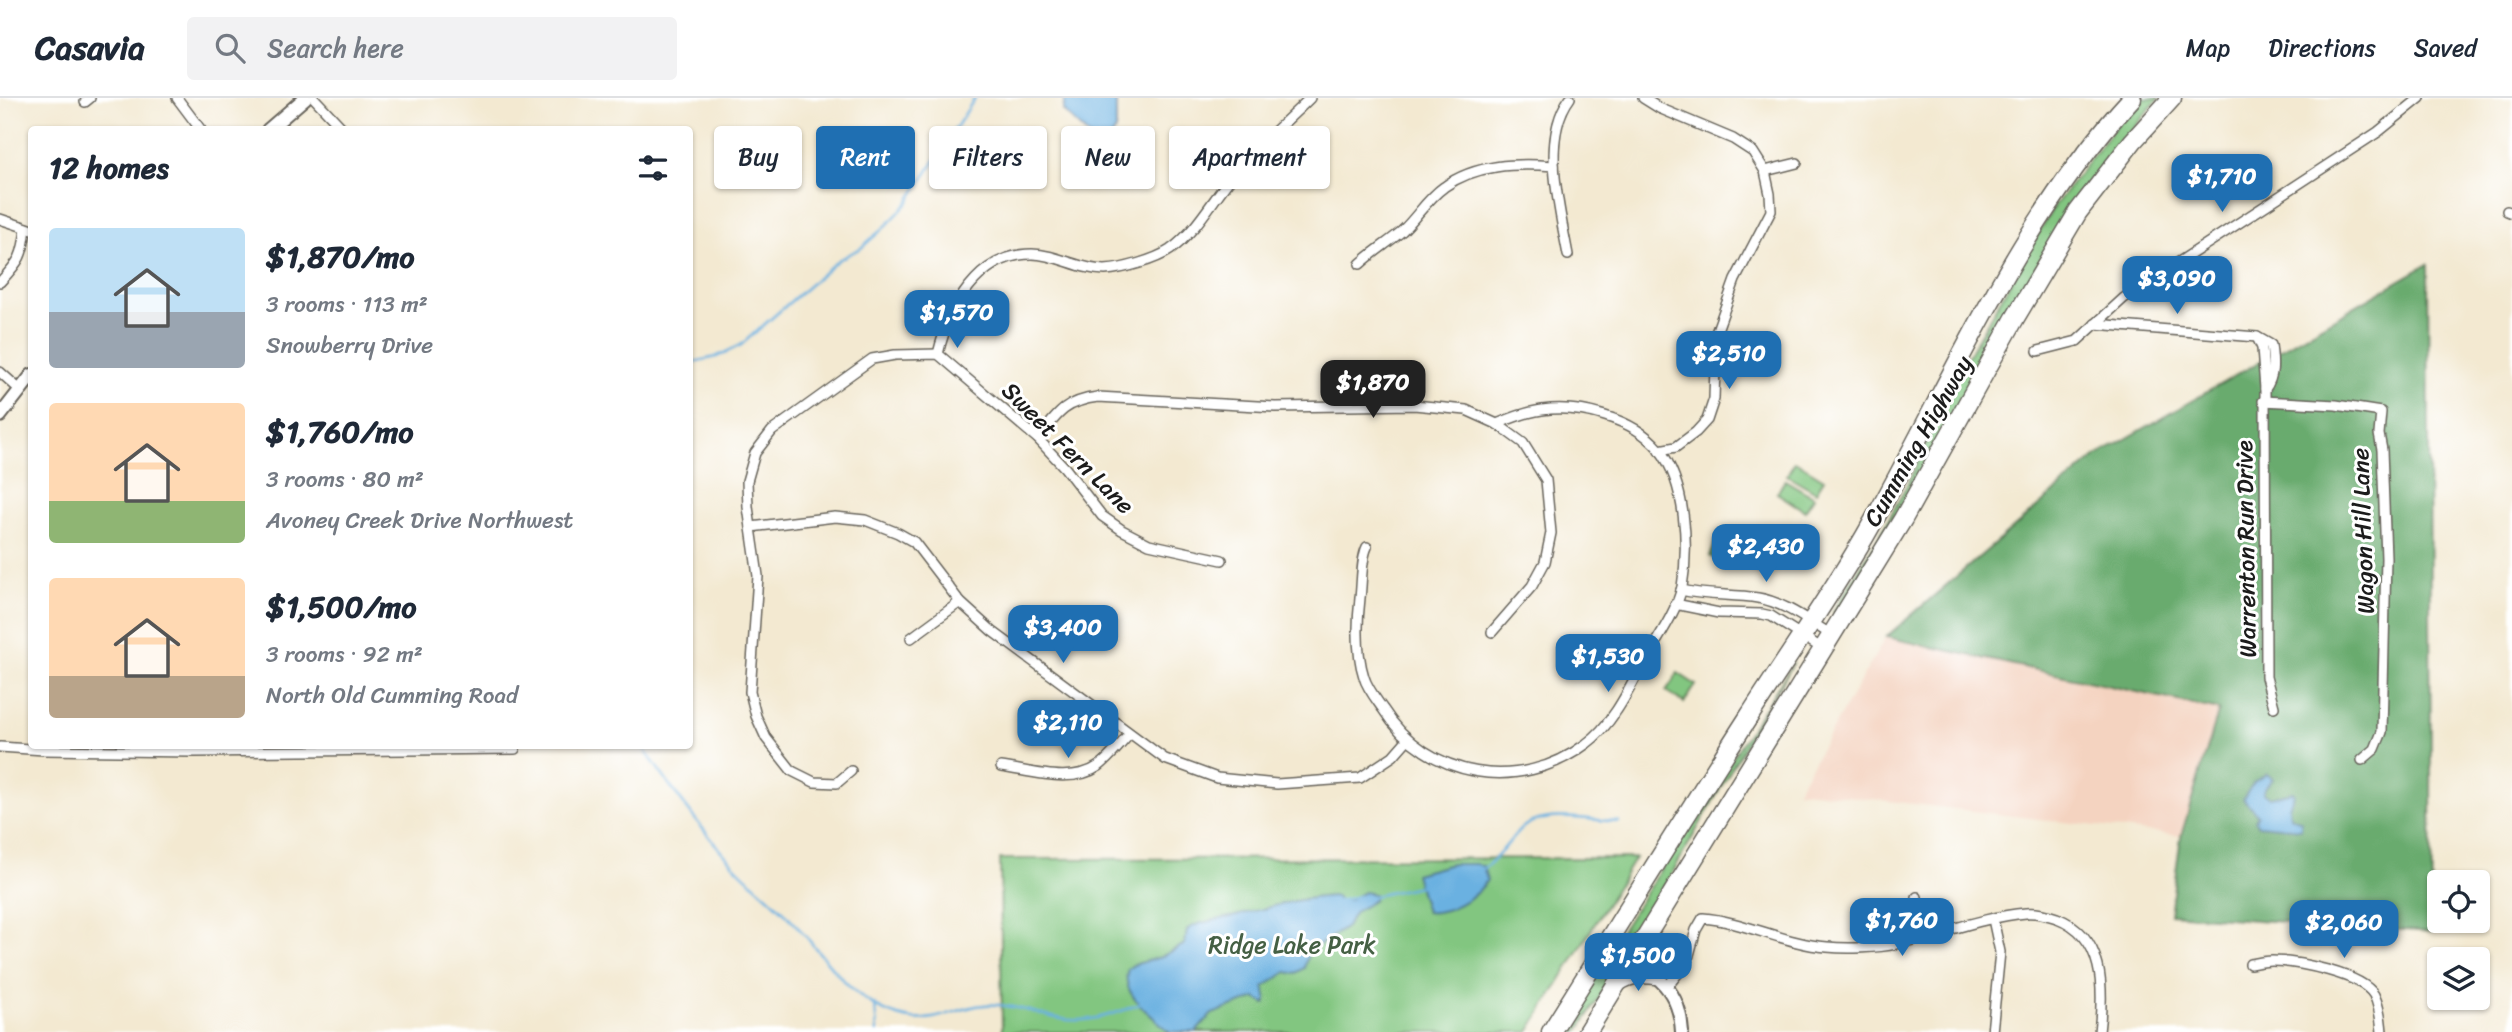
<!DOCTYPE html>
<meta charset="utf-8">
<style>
:root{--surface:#fff;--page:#f2f2f3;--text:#1f2937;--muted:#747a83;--line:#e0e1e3;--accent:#1f6fb2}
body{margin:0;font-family:Sriracha,sans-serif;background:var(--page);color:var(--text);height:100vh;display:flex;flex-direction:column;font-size:26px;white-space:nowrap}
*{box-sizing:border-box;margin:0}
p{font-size:23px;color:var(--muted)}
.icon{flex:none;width:38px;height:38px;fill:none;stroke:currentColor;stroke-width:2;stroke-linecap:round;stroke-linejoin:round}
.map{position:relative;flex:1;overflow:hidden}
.panel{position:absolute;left:28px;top:28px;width:665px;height:623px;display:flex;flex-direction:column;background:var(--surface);border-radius:7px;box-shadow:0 2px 5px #0004}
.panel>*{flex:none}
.top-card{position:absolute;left:714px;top:28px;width:665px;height:63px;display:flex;gap:14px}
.buttons{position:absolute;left:2427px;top:772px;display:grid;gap:14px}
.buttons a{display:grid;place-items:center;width:63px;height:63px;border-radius:7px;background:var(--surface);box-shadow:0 2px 5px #0004;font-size:35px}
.price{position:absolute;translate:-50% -60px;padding:0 16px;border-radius:14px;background:var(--accent);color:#fff;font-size:23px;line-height:46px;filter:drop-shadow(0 2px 4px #0008)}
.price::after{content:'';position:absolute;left:50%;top:42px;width:21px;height:16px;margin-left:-10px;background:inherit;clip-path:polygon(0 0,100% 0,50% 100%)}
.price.on{background:#222;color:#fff}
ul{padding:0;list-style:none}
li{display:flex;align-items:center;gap:21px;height:175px;padding:0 21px}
li span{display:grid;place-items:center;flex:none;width:196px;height:140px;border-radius:7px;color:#555}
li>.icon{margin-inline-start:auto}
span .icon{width:84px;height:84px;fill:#fffc;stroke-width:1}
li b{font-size:30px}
h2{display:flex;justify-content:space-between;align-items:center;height:84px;padding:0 21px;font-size:30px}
.tag{padding:0 24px;border-radius:7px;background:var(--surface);box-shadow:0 2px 5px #0004;font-size:24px;line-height:63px}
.tag.on{background:var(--accent);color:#fff}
header{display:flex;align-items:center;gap:42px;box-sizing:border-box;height:98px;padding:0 35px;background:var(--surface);border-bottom:2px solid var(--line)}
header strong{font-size:33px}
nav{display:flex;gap:38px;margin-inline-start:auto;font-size:24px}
.search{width:490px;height:63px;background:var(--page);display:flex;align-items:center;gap:18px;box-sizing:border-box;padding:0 24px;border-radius:7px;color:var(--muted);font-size:26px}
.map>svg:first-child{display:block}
</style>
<header>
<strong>Casavia</strong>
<div class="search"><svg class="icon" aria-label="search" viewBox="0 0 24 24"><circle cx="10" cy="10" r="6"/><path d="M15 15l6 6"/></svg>Search here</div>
<nav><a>Map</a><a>Directions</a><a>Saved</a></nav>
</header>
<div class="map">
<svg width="2512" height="934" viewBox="0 0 2512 934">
<rect width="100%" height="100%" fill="#fff"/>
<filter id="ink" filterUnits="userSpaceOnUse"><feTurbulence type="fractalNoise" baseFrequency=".0143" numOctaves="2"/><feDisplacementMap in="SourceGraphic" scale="14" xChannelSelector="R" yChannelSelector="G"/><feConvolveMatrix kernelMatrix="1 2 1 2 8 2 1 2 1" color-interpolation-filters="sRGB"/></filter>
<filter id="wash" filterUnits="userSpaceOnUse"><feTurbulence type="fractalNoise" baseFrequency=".00686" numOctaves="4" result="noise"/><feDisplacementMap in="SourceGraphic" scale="28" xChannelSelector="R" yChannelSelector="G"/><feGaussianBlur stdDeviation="1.57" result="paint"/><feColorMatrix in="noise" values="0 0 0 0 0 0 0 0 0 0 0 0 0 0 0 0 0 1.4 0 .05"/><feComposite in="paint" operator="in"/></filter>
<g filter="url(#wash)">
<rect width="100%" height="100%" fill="#f3e9d1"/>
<polygon fill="#f4d3c0" points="1886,539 2219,612 2181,738 1797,692"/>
<g fill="#82c680" stroke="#4f714e" stroke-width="2">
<polygon points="2141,0 2159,0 2117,50 1838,516 1833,514 1880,437 1905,391 1965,263 2053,110 2123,18"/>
<polygon points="1795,363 1824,381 1816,394 1787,377"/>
<polygon points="1785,382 1814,399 1805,413 1777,395"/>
<path d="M1719,434H1728L1737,439L1736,445L1726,466L1710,458C1715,450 1714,443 1719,434Z"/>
<path d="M1794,564C1720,686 1654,813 1578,934H1556Z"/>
<polygon points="1678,575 1696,587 1684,605 1666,593"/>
<polygon points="1635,760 1529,934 1002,934 1000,761"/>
</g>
<polygon fill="#69ab6e" stroke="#426445" stroke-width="2" points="2428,166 2432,834 2170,816 2181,738 2219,612 1886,539 2098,357"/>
<g fill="#6ab1e1" stroke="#43667e" stroke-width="2">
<polygon points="1065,0 1116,0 1116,31 1102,56 1096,58 1092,55 1092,41 1063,13"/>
<polygon points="1762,439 1776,447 1769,464 1758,475 1744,467 1747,454"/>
<polygon points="2267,676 2273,681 2264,690 2263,695 2270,699 2293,694 2294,696 2289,709 2290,718 2301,723 2301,731 2258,727 2255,722 2258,717 2243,701 2254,684"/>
<path d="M1452,766H1476L1483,768L1487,782C1477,800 1446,817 1426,814L1415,776Z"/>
<path d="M1364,794L1374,796V802L1355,814L1346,829L1309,854L1304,870L1295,876L1287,874L1264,889L1267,902L1265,906L1256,900L1212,916L1196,934H1170C1153,918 1119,897 1128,871L1133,867L1161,859L1185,846L1187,832C1200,822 1222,822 1239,817C1271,809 1301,799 1336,798L1339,802H1349Z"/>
</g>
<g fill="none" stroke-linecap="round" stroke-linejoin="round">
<g stroke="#6ab1e1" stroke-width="2.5">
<polyline points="690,265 716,259 741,247 838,162 861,150 887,127 907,106 975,0"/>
<path d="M642,648C670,688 699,729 733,766C750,784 770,799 787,817C824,855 853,912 911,921C941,925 968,903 999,907C1021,909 1040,917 1062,921C1087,926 1116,916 1139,906"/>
<path d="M1484,770C1501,758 1508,743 1522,730C1543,712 1593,722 1619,724"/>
<polyline points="1374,798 1419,788"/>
<polyline points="1339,803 1359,798"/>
<polyline points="875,906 877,934"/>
</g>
</g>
</g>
<g filter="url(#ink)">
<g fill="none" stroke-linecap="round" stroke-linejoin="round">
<g stroke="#67645b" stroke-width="12">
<g id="street">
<polyline points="177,0 201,32"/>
<polyline points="314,0 344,32"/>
<polyline points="1643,0 1659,10 1733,41 1753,54 1765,73 1770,96 1771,113 1735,182 1716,235 1714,301 1707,322 1696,334 1676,349 1659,352"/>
<polyline points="85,4 90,0"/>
<polyline points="1765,73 1797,65"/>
<polyline points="2507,113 2512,115"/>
<polyline points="0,121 30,131"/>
<path d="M1568,157C1560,112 1540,40 1570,0"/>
<path d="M1360,166C1372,155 1389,144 1402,133C1417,119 1427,101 1444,89C1475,66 1517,65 1554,68"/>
<path d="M0,184C20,163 23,158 26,130"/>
<path d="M2095,226L2257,239L2271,247C2273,263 2275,278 2265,291"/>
<polyline points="2257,239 2262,250 2265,291 2266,579 2274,609"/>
<polyline points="2038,253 2077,243 2124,200 2378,34 2420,0"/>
<path d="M938,256C949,210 978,156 1032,156C1057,156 1080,172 1105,172C1123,171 1155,162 1170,152C1197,133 1214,99 1235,75C1257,48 1285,25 1310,0"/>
<polyline points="0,274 19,291"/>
<polyline points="2263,303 2336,307 2381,314 2379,336 2382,352 2386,460 2382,634 2375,651 2362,662"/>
<path d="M1038,341C1057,316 1065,303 1098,299L1275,309L1414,307L1466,312L1497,326L1523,345L1546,382L1551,435L1545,464L1532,488L1492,534"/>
<polyline points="751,429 835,419 865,422 898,435 914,444 960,504 992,533 1165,661 1217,680 1277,686 1360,680 1393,658 1407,642"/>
<path d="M1367,449C1361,461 1362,485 1360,500C1357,526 1356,554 1364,579C1367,590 1376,601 1383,611C1427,681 1520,696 1586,646C1611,628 1627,596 1641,569C1654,546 1677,514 1682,489C1689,448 1686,385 1659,351C1633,320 1580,307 1542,312C1526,314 1511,320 1497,326"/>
<path d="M1681,492C1707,498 1732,496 1758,500C1784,504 1810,524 1832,537"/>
<polyline points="1675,506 1719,515 1762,516 1771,518 1823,551"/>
<polyline points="911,540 960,504"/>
<polyline points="0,649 44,652 193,654 515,651"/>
<path d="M1001,669C1031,673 1072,687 1099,668C1110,660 1120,646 1130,636"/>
<polyline points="851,673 837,685 814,684 792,673 766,640 756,618 750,594 758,478 748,409 747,383 755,355 772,333 872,261 895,257 938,256 1038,341 1065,370 1102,418 1122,432 1149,446 1222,462"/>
<polyline points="1917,799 1922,840"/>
<path d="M1644,847C1643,863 1650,870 1660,882"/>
<path d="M2250,866C2257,865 2265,863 2272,863C2296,863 2362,876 2374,897C2379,907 2381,922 2382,934"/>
<path d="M1620,888C1634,879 1643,880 1660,882"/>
<path d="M1667,889L1687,864L1696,832L1703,820C1743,823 1786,846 1827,849C1846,851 1878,850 1896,846C1939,837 1982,819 2026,815C2037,814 2047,817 2057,820C2105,838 2104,891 2099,934"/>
<polyline points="1992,934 2000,854 1993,821"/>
</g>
</g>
<g stroke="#67645b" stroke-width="16">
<g id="secondary">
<polyline points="268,32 305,0"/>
<polyline points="0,318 32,277"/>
<path d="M1660,882C1675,896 1681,914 1682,934"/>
</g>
</g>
<g stroke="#67645b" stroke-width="21">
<g id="highway">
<path d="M1551,934C1617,829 1681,724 1748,620C1787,559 1829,500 1865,438C1949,291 2015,126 2132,0"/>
<polyline points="1587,934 1903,421 2015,220 2078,114 2133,43 2172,0"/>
</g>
</g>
<use href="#street" stroke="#fff" stroke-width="9"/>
<use href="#secondary" stroke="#fff" stroke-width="12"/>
<use href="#highway" stroke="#fff" stroke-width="18"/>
</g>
</g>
<g text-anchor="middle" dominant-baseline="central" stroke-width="6" stroke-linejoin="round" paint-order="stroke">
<g font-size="24" fill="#1c1c1c" stroke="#fff">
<text transform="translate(1918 343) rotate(-60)">Cumming Highway</text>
<text transform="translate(1068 350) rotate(45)">Sweet Fern Lane</text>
<text transform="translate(2363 433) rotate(-92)">Wagon Hill Lane</text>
<text transform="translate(2246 451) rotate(-91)">Warrenton Run Drive</text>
</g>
<g font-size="24" fill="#456044" stroke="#fff">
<text x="1292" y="847">Ridge Lake Park</text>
</g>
</g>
</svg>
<div class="buttons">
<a><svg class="icon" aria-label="locate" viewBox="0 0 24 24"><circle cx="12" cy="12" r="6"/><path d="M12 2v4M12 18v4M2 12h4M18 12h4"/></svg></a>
<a><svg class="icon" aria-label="layers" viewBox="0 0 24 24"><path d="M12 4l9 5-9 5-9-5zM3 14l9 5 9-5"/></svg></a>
</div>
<b class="price" style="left:2222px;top:116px">$1,710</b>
<b class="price" style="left:2177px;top:218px">$3,090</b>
<b class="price" style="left:957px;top:252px">$1,570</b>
<b class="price" style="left:1729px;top:293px">$2,510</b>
<b class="price on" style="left:1373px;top:322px">$1,870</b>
<b class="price" style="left:1766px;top:486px">$2,430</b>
<b class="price" style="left:1063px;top:567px">$3,400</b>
<b class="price" style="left:1608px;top:596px">$1,530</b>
<b class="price" style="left:1068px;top:662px">$2,110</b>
<b class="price" style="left:1902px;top:860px">$1,760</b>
<b class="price" style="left:2344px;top:862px">$2,060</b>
<b class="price" style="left:1638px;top:895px">$1,500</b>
<div class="top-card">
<a class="tag">Buy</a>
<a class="tag on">Rent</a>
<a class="tag">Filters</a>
<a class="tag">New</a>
<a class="tag">Apartment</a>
</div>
<section class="panel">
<h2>12 homes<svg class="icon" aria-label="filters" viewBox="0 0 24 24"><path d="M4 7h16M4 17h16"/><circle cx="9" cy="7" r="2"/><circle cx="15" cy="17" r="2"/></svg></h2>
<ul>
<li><span style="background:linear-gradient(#bfe0f5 60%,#9aa5b1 0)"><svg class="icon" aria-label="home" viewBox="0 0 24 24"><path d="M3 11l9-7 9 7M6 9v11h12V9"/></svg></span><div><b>$1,870/mo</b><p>3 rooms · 113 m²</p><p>Snowberry Drive</p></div></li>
<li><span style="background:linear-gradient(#ffd9b3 70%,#8fb573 0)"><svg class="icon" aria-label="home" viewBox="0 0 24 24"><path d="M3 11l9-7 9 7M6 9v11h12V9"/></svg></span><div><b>$1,760/mo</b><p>3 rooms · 80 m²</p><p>Avoney Creek Drive Northwest</p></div></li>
<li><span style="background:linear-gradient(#ffd9b3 70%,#b9a48a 0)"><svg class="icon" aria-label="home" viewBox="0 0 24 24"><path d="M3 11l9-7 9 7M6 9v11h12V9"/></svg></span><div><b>$1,500/mo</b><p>3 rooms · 92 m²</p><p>North Old Cumming Road</p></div></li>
</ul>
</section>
</div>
